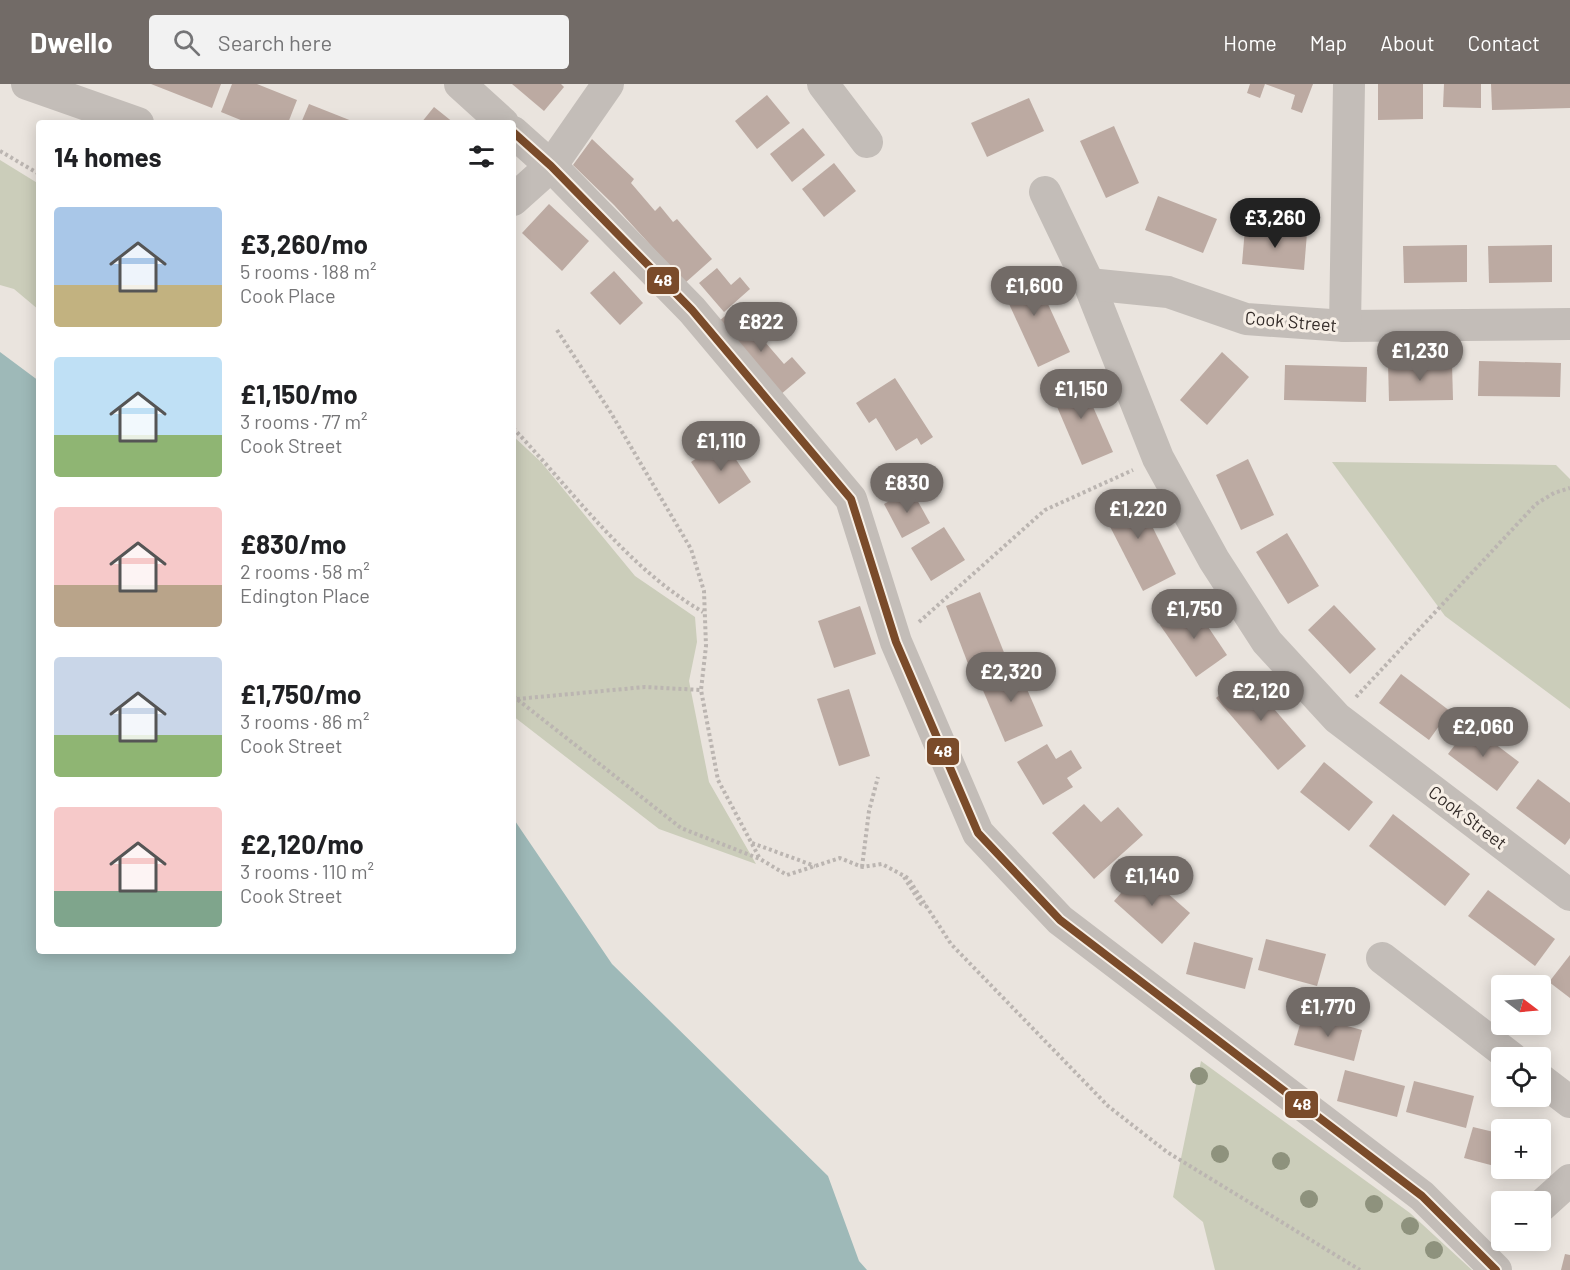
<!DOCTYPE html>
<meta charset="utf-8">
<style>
:root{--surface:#fff;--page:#f2f2f2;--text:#202124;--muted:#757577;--accent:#726b67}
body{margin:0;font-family:Barlow,sans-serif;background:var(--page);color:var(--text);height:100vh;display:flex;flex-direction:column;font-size:22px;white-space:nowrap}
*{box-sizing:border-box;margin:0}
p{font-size:20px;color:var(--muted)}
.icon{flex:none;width:33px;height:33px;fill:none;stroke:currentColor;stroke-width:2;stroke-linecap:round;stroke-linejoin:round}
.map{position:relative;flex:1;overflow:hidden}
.panel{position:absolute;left:36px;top:36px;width:480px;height:834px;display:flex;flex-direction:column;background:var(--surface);border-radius:6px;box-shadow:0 3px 15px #0003}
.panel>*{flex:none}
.needle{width:39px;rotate:106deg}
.tools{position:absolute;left:1491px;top:891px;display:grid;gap:12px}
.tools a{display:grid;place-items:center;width:60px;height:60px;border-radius:6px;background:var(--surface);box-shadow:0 3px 15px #0003;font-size:30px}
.price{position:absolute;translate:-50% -51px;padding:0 14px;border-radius:21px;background:var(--accent);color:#fff;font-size:20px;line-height:39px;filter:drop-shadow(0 2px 3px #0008)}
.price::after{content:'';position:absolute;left:50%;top:36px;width:18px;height:14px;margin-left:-9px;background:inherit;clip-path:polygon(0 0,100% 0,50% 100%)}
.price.current{background:#222;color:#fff}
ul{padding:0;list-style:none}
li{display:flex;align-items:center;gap:18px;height:150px;padding:0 18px}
li span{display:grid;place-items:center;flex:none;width:168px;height:120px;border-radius:6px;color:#555}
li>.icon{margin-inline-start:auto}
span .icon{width:72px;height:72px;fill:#fffc;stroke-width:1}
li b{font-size:26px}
h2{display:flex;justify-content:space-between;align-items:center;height:72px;padding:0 18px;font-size:26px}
header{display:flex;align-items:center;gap:36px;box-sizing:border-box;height:84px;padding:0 30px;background:var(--accent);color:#fff}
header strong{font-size:28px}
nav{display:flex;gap:33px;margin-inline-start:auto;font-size:21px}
.search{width:420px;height:54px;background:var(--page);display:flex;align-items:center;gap:15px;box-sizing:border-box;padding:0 21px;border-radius:6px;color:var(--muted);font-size:22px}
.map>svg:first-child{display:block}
</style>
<header>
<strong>Dwello</strong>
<div class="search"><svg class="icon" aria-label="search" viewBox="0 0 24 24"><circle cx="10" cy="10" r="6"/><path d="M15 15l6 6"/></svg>Search here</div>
<nav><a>Home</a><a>Map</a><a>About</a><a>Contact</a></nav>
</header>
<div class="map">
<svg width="1570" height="1186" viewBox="0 0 1570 1186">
<rect width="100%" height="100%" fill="#eae4de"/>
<g fill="#cbcdba">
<polygon points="0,76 39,100 39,226 14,205 0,201"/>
<polygon points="513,352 541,378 635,492 695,533 697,558 689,597 709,698 756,780 659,745 513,632"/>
<polygon points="1332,378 1556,381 1570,395 1570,625 1445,532"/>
<polygon points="1201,977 1410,1129 1472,1186 1215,1186 1203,1138 1173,1113"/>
</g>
<polygon fill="#9eb9b8" points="0,268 39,297 39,867 513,867 513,734 612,880 828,1092 859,1177 867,1186 0,1186"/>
<g fill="#bcaaa2">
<polygon points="151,0 221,0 212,24"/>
<polygon points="232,0 257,0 297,16 288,39 248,39 221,28"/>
<polygon points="512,0 561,0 564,3 544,27"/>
<polygon points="1250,0 1265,0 1260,14 1247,9"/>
<polygon points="1265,0 1313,0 1302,29 1291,25 1295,11"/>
<polygon points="1378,0 1423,0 1423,35 1378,36"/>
<polygon points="1444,0 1481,0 1481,24 1443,23"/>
<polygon points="1491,0 1570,0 1570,24 1492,26"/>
<polygon points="767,11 790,39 757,65 735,37"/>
<polygon points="1029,14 1044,47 987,73 971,39"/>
<polygon points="309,20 357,39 301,39"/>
<polygon points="434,23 454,39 421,39"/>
<polygon points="1114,42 1139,99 1106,114 1080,57"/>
<polygon points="803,44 825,71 792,98 770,70"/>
<polygon points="592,55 634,95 631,99 655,127 660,122 673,138 677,135 712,175 685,199 614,121 573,81"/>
<polygon points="834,79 856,107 824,133 802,105"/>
<polygon points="1158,112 1217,135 1203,169 1145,146"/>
<polygon points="549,120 589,157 562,187 522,149"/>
<polygon points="1245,144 1307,149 1304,186 1242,180"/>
<polygon points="1467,161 1467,198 1404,199 1403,162"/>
<polygon points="1552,161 1552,198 1489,199 1488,162"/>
<polygon points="1031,183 1070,268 1038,283 999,198"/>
<polygon points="717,184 731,201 740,193 750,205 724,228 699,199"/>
<polygon points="614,187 643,219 620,241 590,209"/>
<polygon points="735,223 784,280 792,273 806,289 780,311 717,239"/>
<polygon points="1222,268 1249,293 1207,341 1180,316"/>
<polygon points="1479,277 1561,279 1560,313 1478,312"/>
<polygon points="1388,279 1452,279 1453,316 1389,317"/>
<polygon points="1285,281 1367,283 1366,318 1284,316"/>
<polygon points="1079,291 1113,368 1082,381 1049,304"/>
<polygon points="895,294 933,353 921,361 917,354 896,367 876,334 869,339 856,319"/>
<polygon points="723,356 751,398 719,420 691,378"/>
<polygon points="1248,375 1274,431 1241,446 1216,391"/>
<polygon points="911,405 930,439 902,454 884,420"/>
<polygon points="1134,406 1176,490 1143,507 1100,423"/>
<polygon points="944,443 965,476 931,497 911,464"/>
<polygon points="1287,449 1319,502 1288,520 1256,468"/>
<polygon points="980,508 1005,571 970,585 946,522"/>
<polygon points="1192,519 1227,571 1196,593 1160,541"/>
<polygon points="1334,521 1376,565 1350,590 1308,546"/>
<polygon points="860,522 876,570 834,584 818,537"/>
<polygon points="1016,580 1043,642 1005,658 979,597"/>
<polygon points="1244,590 1306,662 1278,686 1216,614"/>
<polygon points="1401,590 1450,627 1429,656 1379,619"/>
<polygon points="849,605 870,672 839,682 817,615"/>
<polygon points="1470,641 1519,678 1497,707 1448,670"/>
<polygon points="1047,660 1056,675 1071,666 1082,684 1067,694 1073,703 1043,721 1017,678"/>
<polygon points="1324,678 1373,718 1349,747 1300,708"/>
<polygon points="1538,695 1570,719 1570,754 1565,761 1516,724"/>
<polygon points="1084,720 1101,738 1118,723 1143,751 1094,795 1052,749"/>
<polygon points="1393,730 1470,790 1445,822 1369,762"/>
<polygon points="1141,786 1190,829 1162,860 1114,817"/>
<polygon points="1488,806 1555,855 1535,882 1468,832"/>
<polygon points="1266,855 1326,870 1317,902 1258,886"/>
<polygon points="1194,858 1253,874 1245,905 1186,890"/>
<polygon points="1570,871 1570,914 1549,898"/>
<polygon points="1303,930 1362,946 1354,977 1294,961"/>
<polygon points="1345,986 1405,1002 1397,1033 1337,1017"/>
<polygon points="1414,997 1474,1012 1466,1044 1406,1028"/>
<polygon points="1473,1043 1502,1050 1502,1084 1464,1074"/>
<polygon points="1565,1170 1570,1171 1570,1186 1561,1186"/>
</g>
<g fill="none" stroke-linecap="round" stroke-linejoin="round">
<g stroke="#bbb5b1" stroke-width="4" stroke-dasharray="3 3" stroke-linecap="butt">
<polyline points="0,67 39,90"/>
<polyline points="557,246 611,329 691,465 704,507 706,562 701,606 718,696 760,775"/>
<path d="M513,344C574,408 626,483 703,528"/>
<polyline points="919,538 1045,426 1133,386"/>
<polyline points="513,612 681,744 760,775 787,791 840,774 862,783 882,780 908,794 951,860 1108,1022 1167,1068 1360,1186"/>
<polyline points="1356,613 1536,420 1554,409 1570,404"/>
<polyline points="517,615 645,603 701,606"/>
<polyline points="752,759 815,782"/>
<polyline points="862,783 869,727 878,693"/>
<polyline points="904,793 921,820 926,822"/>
</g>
<g stroke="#c3bdb8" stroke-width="32">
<polyline points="27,0 138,39"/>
<polyline points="460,0 503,39"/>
<polyline points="823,0 867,58"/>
<polyline points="513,48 551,82 692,226 851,415 896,558 978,749 1060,836 1422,1112 1496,1186"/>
<polyline points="1045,108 1089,200 1158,374 1214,476 1267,558 1337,634 1570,811"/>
<polyline points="513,116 551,82 608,0"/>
<polyline points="1089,200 1168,208 1246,235 1345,242 1570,240"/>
<polyline points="1345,242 1349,0"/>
<polyline points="1382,874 1512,974"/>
<polyline points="1540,995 1570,1018"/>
<polyline points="1540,1123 1570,1096"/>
</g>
<g stroke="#f7efe6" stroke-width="12">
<polyline id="bus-1" points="513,48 551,82 692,226 851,415 896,558 978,749 1060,836 1422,1112 1496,1186"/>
</g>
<use href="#bus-1" stroke="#7a4b2a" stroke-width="8"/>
</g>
<g fill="#8e927d">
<circle cx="1199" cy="992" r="9"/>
<circle cx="1220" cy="1070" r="9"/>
<circle cx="1281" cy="1077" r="9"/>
<circle cx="1309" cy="1115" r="9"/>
<circle cx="1374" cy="1120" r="9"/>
<circle cx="1410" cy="1142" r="9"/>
<circle cx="1434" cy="1166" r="9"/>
</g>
<g text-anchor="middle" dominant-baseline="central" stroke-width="6" stroke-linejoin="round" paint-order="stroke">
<g font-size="18" fill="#322a27" stroke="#f7efe6">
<text transform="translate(1291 237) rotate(5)">Cook Street</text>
<text transform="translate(1468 733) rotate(37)">Cook Street</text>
</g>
</g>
<g stroke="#f7efe6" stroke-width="2">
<rect x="646" y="182" width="34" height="29" rx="6" fill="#7a4b2a"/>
<rect x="926" y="653" width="34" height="29" rx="6" fill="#7a4b2a"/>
<rect x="1284" y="1006" width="35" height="29" rx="6" fill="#7a4b2a"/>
</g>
<g font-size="16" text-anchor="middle" font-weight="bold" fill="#fff">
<text x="663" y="202">48</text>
<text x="943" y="673">48</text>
<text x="1302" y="1026">48</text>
</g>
</svg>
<div class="tools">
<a><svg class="needle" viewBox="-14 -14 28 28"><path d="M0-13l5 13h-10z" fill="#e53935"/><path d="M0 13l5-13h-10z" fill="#757577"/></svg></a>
<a><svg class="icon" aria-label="locate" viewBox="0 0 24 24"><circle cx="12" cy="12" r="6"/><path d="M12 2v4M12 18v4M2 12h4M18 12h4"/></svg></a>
<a>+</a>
<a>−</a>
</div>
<b class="price current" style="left:1275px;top:165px">£3,260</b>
<b class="price" style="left:1034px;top:233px">£1,600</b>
<b class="price" style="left:761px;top:269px">£822</b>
<b class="price" style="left:1420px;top:298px">£1,230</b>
<b class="price" style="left:1081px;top:336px">£1,150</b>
<b class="price" style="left:721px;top:388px">£1,110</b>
<b class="price" style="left:907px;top:430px">£830</b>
<b class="price" style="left:1138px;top:456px">£1,220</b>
<b class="price" style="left:1194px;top:556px">£1,750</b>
<b class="price" style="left:1011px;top:619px">£2,320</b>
<b class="price" style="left:1261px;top:638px">£2,120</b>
<b class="price" style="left:1483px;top:674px">£2,060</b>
<b class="price" style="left:1152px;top:823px">£1,140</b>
<b class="price" style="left:1328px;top:954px">£1,770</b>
<section class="panel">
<h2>14 homes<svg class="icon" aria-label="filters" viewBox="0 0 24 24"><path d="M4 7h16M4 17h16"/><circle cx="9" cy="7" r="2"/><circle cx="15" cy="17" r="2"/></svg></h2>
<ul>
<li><span style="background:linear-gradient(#a9c7e8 65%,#c2b280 0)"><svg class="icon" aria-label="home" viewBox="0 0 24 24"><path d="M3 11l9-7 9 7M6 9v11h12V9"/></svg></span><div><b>£3,260/mo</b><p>5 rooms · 188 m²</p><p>Cook Place</p></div></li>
<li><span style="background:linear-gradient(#bfe0f5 65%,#8fb573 0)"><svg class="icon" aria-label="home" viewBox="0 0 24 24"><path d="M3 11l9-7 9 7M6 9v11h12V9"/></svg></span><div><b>£1,150/mo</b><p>3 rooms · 77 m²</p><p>Cook Street</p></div></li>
<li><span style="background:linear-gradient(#f6c9c9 65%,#b9a48a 0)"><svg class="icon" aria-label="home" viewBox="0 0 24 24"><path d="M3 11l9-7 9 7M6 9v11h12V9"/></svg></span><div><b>£830/mo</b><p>2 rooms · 58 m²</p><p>Edington Place</p></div></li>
<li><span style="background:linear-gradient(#c9d6e8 65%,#8fb573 0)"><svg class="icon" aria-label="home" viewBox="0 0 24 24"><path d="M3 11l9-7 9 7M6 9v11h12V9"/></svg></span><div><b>£1,750/mo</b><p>3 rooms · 86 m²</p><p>Cook Street</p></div></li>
<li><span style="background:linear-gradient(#f6c9c9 70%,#7fa58c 0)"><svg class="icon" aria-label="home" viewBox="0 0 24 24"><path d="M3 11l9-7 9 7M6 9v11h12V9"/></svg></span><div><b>£2,120/mo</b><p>3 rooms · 110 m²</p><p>Cook Street</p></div></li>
</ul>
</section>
</div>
